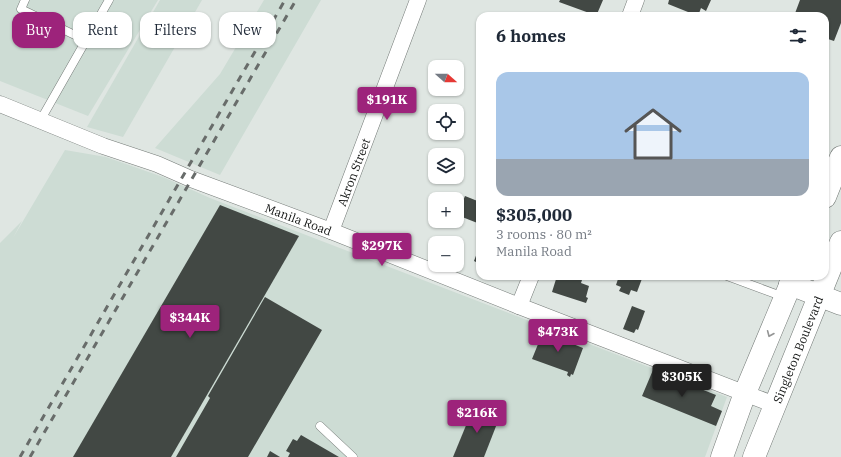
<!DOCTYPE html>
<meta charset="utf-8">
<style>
:root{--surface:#fff;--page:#f6f6f7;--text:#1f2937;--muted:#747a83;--line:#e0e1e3;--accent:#9d237b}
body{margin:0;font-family:"IBM Plex Serif",serif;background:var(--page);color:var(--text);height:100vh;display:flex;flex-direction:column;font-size:15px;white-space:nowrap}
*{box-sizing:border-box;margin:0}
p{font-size:13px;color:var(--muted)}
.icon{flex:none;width:22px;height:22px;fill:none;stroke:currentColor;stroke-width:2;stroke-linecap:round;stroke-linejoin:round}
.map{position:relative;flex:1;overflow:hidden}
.panel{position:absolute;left:476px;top:12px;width:353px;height:268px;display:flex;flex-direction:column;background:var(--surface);border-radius:12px;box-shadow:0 1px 3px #0004}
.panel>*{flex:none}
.guide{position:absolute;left:12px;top:12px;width:380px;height:36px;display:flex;gap:8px}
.needle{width:26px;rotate:111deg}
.fabs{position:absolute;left:428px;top:60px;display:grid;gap:8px}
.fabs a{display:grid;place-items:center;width:36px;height:36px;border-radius:8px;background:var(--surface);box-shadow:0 1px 3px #0004;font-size:20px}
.price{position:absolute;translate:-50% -34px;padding:0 9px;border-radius:4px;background:var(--accent);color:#fff;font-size:13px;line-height:26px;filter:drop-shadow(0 1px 2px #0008)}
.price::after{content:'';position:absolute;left:50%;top:24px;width:12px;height:9px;margin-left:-6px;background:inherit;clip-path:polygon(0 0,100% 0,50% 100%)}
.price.active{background:#222;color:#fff}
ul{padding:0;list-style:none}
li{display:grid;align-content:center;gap:8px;height:212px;padding:0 20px}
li+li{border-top:1px solid var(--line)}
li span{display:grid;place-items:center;height:124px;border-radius:12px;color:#555}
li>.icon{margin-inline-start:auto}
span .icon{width:72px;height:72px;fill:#fffc;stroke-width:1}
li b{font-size:17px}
h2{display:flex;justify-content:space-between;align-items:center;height:48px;padding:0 20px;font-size:17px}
.chip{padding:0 14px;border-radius:12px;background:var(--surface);box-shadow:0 1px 3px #0004;font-size:14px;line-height:36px}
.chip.active{background:var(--accent);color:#fff}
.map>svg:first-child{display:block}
</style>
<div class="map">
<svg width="841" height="457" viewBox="0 0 841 457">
<rect width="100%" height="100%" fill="#dfe6e2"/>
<g fill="#cddcd4">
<polygon points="0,0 158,0 88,116 0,81"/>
<polygon points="160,0 202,0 123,137 87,127"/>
<polygon points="264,0 321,0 220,175 155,148 220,74"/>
<polygon points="65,150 106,157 163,177 210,198 727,397 705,457 0,457 0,243 22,221 13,238"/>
</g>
<g fill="#424844">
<polygon points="560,0 603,0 597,14 593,12 592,14 559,2"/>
<polygon points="669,0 711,0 706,11 701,8 698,16 668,4"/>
<polygon points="800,0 841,0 841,23 834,41 825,38 825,16 794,16"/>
<polygon points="465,196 480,202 480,224 457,215"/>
<polygon points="220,205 299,236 171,457 73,457"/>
<polygon points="480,245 480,264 474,261"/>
<polygon points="557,276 570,276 582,280 581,283 589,286 586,297 588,298 586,303 552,292"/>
<polygon points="619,276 643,276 637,292 631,290 629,295 619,291 621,287 616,285"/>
<polygon points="265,297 322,330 248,457 176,457 210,398 208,396"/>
<polygon points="632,306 645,311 638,330 636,329 634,333 623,329"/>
<polygon points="543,332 583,348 573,375 571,374 570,377 567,375 568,372 532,359"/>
<polygon points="653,370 716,395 711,406 722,411 716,426 642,396"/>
<polygon points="474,406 500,416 484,457 453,457"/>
<polygon points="301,435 339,457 288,457 290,453 286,451 293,439 297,441"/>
<polygon points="270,451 280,457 267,457"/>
</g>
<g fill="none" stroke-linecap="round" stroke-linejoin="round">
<g stroke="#757b78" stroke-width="9">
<g id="lane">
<polyline points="25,0 21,9 85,40"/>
<polyline points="40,121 109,0"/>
<polyline points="727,276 784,297"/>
<polyline points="320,426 353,457"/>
</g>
</g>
<g stroke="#757b78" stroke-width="17">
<g id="street">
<polyline points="630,16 636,0"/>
<path id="s1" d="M0,104L103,146L157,164L191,179L331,231L519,306L775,405"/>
<path id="s2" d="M331,231L418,0"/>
<polyline points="519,306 531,276"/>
</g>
</g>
<g stroke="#757b78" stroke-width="23">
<g id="secondary">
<polyline points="825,197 841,157"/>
<polyline points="790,284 841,304"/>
<polyline points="722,457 745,393 794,276"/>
<path id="s3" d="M754,457L841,242"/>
</g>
</g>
<use href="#lane" stroke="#fff" stroke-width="8"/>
<use href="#street" stroke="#fff" stroke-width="16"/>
<use href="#secondary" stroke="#fff" stroke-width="22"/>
<g stroke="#686c6a" stroke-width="3" stroke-dasharray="7 7" stroke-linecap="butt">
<polyline points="20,457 285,0"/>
<polyline points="30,457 296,0"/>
</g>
</g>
<defs><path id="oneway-chevron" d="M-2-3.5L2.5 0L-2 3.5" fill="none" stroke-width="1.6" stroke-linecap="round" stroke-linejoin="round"/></defs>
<use stroke="#949595" href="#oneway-chevron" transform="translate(770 334) rotate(113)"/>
<g text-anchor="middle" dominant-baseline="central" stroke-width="4" stroke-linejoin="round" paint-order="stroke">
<g font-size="12" fill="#121413" stroke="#ecf3ef">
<text stroke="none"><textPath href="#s2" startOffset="63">Akron Street</textPath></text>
<text stroke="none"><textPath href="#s1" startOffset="320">Manila Road</textPath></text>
<text stroke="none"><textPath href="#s3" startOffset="116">Singleton Boulevard</textPath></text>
</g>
</g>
</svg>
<div class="fabs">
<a><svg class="needle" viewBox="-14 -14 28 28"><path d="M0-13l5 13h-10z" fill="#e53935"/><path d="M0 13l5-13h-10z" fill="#747a83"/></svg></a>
<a><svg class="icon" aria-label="locate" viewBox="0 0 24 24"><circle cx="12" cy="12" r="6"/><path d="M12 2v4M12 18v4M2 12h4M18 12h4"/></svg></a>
<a><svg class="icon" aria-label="layers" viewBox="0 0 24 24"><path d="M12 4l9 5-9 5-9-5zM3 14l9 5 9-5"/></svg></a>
<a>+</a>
<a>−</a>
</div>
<b class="price" style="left:387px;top:121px">$191K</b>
<b class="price" style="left:382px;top:267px">$297K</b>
<b class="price" style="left:190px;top:339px">$344K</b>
<b class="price" style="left:558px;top:353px">$473K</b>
<b class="price active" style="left:682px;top:398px">$305K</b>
<b class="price" style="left:477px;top:434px">$216K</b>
<div class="guide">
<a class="chip active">Buy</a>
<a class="chip">Rent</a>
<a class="chip">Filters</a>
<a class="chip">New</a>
</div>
<section class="panel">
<h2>6 homes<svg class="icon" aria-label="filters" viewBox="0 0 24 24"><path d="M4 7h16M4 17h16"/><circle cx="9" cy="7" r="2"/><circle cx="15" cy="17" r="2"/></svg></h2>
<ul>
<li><span style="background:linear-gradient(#a9c7e8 70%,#9aa5b1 0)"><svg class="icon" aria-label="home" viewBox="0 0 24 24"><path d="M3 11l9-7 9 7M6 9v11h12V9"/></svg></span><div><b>$305,000</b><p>3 rooms · 80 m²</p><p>Manila Road</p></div></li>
</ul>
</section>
</div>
